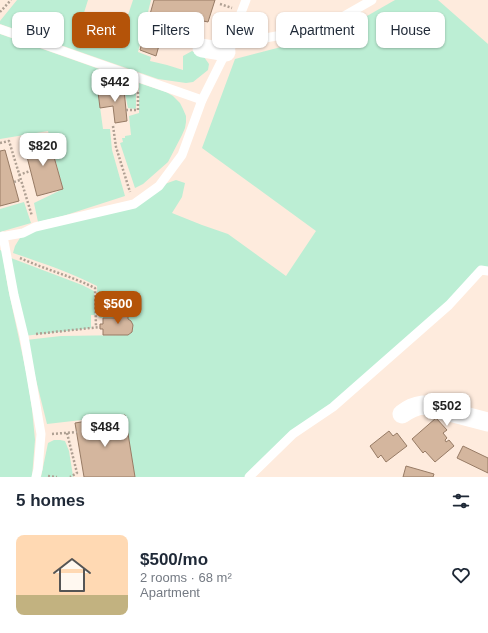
<!DOCTYPE html>
<meta charset="utf-8">
<style>
:root{--surface:#fff;--page:#f6f6f7;--text:#1f2937;--muted:#747a83;--accent:#b45309}
body{margin:0;font-family:Helvetica,sans-serif;background:var(--page);color:var(--text);height:100vh;display:flex;flex-direction:column;font-size:15px;white-space:nowrap}
*{box-sizing:border-box;margin:0}
p{font-size:13px;color:var(--muted)}
.icon{flex:none;width:22px;height:22px;fill:none;stroke:currentColor;stroke-width:2;stroke-linecap:round;stroke-linejoin:round}
.map{position:relative;height:477px;overflow:hidden}
.side{display:flex;flex-direction:column;background:var(--surface);flex:1}
.side>*{flex:none}
.banner{position:absolute;left:12px;top:12px;width:464px;height:36px;display:flex;gap:8px}
.price{position:absolute;translate:-50% -34px;padding:0 9px;border-radius:8px;background:#fff;color:#222;font-size:13px;line-height:26px;filter:drop-shadow(0 1px 2px #0008)}
.price::after{content:'';position:absolute;left:50%;top:24px;width:12px;height:9px;margin-left:-6px;background:inherit;clip-path:polygon(0 0,100% 0,50% 100%)}
.price.current{background:var(--accent);color:#fff}
ul{padding:0;list-style:none}
li{display:flex;align-items:center;gap:12px;height:100px;padding:0 16px}
li span{display:grid;place-items:center;flex:none;width:112px;height:80px;border-radius:8px;color:#555}
li>.icon{margin-inline-start:auto}
span .icon{width:48px;height:48px;fill:#fffc;stroke-width:1}
li b{font-size:17px}
h2{display:flex;justify-content:space-between;align-items:center;height:48px;padding:0 16px;font-size:17px}
.pill{padding:0 14px;border-radius:8px;background:var(--surface);box-shadow:0 1px 3px #0004;font-size:14px;line-height:36px}
.pill.current{background:var(--accent);color:#fff}
.map>svg:first-child{display:block}
</style>
<div class="map">
<svg width="488" height="477" viewBox="0 0 488 477">
<rect width="100%" height="100%" fill="#feebdd"/>
<g fill="#bceed4">
<polygon points="17,0 88,0 82,19 123,30 133,0 151,0 138,52 151,57 150,61 167,65 183,70 183,56 192,51 204,57 209,64 208,70 193,82 186,83 158,79 0,24 0,21"/>
<path d="M395,0H438L488,44V271L481,270L376,369L293,434L249,477H135L125,415L47,424L26,340L61,336L128,335L132,332C134,327 133,322 128,319V311H117V318H100L98,315L97,286C70,272 42,263 13,253L15,246L23,233L134,204L159,186L176,180L185,183L182,197L172,213L202,225L228,234L286,276L316,231L202,148L235,59L339,32Z"/>
<polygon points="0,34 136,82 136,108 135,109 128,108 124,89 98,92 103,129 110,129 112,150 125,196 63,216 38,222 34,203 63,189 48,131 0,139"/>
<polygon points="139,83 166,92 173,96 180,103 183,109 186,116 186,122 185,128 182,135 168,162 143,184 135,188 120,143 123,142 122,138 125,138 125,136 131,135 129,116 139,113"/>
<polygon points="24,202 31,223 0,232 0,209"/>
<polygon points="0,250 2,251 8,288 27,376 32,409 35,440 32,477 0,477"/>
<polygon points="11,258 82,285 94,291 95,315 91,315 91,328 100,327 24,336"/>
<polygon points="54,440 60,440 65,441 69,451 73,476 72,477 41,477 48,443"/>
</g>
<g fill="#d4b69e" stroke="#977b65">
<polygon points="154,0 215,0 208,22 199,20 194,35 175,31 172,45 160,42 156,56 140,50"/>
<polygon points="124,89 127,121 115,123 113,106 100,108 98,92"/>
<polygon points="49,139 63,189 37,196 24,145"/>
<polygon points="5,150 19,201 0,206 0,151"/>
<polygon points="117,311 128,311 128,319 131,321 133,325 132,332 128,335 103,335 103,329 100,329 100,324 103,324 103,318 117,318"/>
<polygon points="125,415 135,477 84,477 75,423"/>
<polygon points="436,418 447,430 443,433 447,438 445,440 446,442 449,440 454,446 435,462 425,451 423,453 412,439"/>
<polygon points="389,431 393,436 397,433 407,446 386,462 381,455 378,458 370,446"/>
<polygon points="463,446 488,458 488,473 457,458"/>
<polygon points="406,466 434,474 433,477 403,477"/>
</g>
<g fill="none" stroke-linecap="round" stroke-linejoin="round">
<g stroke="#afa093" stroke-width="2.5" stroke-dasharray="2 2" stroke-linecap="butt">
<polyline points="220,4 232,8"/>
<polyline points="0,12 11,0"/>
<polyline points="126,110 138,110 138,90"/>
<polyline points="113,126 116,147 130,192"/>
<polyline points="0,143 9,141 32,216"/>
<polyline points="19,175 30,171"/>
<polyline points="14,182 20,180"/>
<path d="M20,258C44,269 71,276 95,288L96,327"/>
<polyline points="36,334 100,327"/>
<polyline points="67,433 77,473 70,477"/>
<polyline points="52,434 77,432"/>
<polyline points="48,476 57,477"/>
</g>
<g stroke="#fff" stroke-width="9">
<polyline points="0,29 202,100"/>
<polyline points="228,50 233,44 287,34 339,19 372,0"/>
<polyline points="3,236 14,295 24,336 41,434 38,469 36,477"/>
<polyline points="0,237 23,233 35,227 134,204 159,186 182,155 202,100 226,52 246,0"/>
<polyline points="249,477 293,434 333,407 449,305 481,270 488,271"/>
</g>
<g stroke="#fff" stroke-width="19">
<polyline points="202,48 226,52"/>
<path d="M402,414C409,409 414,406 423,405L488,422"/>
</g>
</g>
</svg>
<b class="price" style="left:115px;top:103px">$442</b>
<b class="price" style="left:43px;top:167px">$820</b>
<b class="price current" style="left:118px;top:325px">$500</b>
<b class="price" style="left:447px;top:427px">$502</b>
<b class="price" style="left:105px;top:448px">$484</b>
<div class="banner">
<a class="pill">Buy</a>
<a class="pill current">Rent</a>
<a class="pill">Filters</a>
<a class="pill">New</a>
<a class="pill">Apartment</a>
<a class="pill">House</a>
</div>
</div>
<section class="side">
<h2>5 homes<svg class="icon" aria-label="filters" viewBox="0 0 24 24"><path d="M4 7h16M4 17h16"/><circle cx="9" cy="7" r="2"/><circle cx="15" cy="17" r="2"/></svg></h2>
<ul>
<li><span style="background:linear-gradient(#ffd9b3 75%,#c2b280 0)"><svg class="icon" aria-label="home" viewBox="0 0 24 24"><path d="M3 11l9-7 9 7M6 9v11h12V9"/></svg></span><div><b>$500/mo</b><p>2 rooms · 68 m²</p><p>Apartment</p></div><svg class="icon" aria-label="heart" viewBox="0 0 24 24"><path d="M12 20l-8-8c-3-5 5-10 8-4 3-6 11-1 8 4z"/></svg></li>
</ul>
</section>
